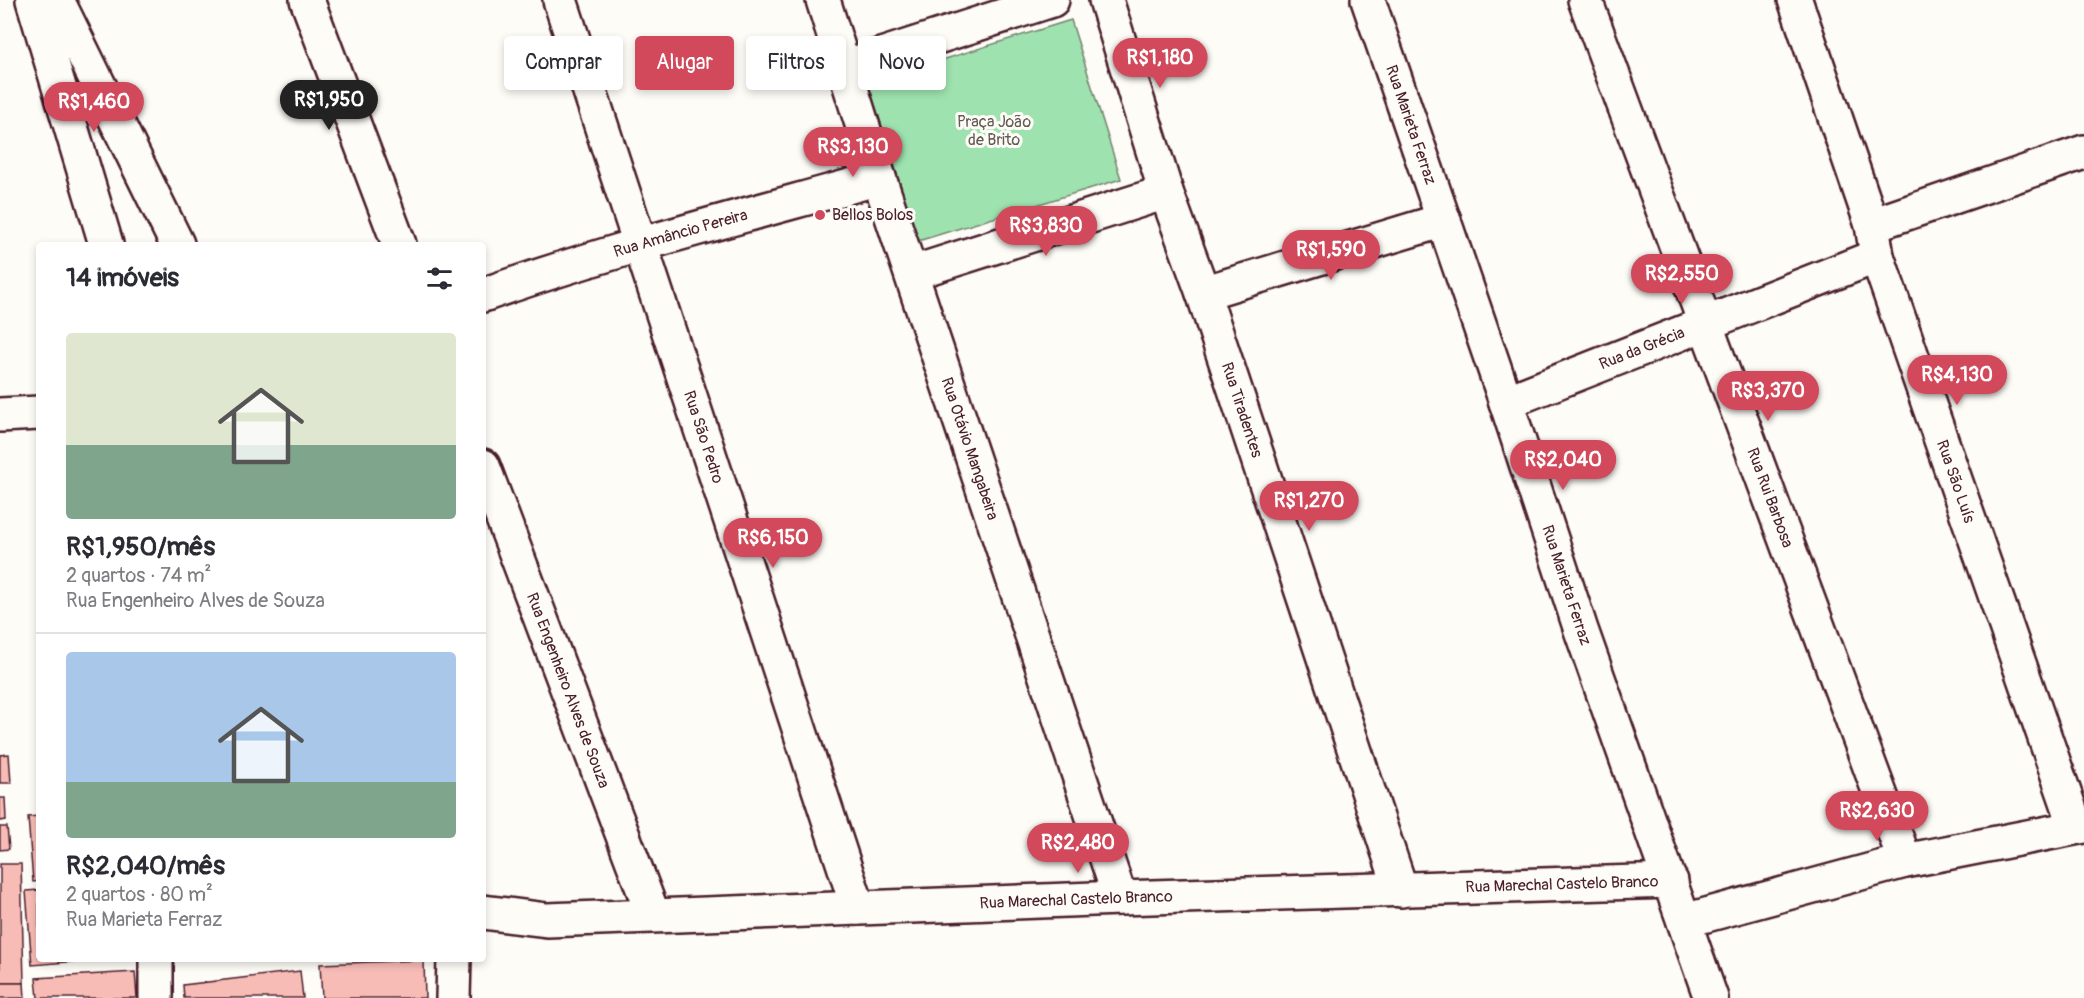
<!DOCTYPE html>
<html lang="pt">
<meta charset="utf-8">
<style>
:root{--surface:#fff;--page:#f7f7f7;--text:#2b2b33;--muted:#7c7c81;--line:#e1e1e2;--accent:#d1495b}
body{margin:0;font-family:Pangolin,sans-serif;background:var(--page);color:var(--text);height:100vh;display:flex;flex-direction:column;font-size:22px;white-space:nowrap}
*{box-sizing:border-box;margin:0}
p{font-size:20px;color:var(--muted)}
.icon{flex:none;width:33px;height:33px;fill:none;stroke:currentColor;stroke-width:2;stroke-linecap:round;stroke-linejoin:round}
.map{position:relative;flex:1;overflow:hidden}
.sheet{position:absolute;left:36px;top:242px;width:450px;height:720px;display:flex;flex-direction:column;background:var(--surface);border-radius:6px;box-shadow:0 3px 9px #0003}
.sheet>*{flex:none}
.top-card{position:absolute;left:504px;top:36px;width:570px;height:54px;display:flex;gap:12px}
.price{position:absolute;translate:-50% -51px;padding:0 14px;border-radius:21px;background:var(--accent);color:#fff;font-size:20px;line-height:39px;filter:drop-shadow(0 2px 3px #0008)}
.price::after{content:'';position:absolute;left:50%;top:36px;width:18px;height:14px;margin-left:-9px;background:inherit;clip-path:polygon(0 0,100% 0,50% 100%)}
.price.selected{background:#222;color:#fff}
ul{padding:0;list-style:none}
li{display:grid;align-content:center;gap:12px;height:318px;padding:0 30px}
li+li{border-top:2px solid var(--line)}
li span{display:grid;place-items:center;height:186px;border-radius:6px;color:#555}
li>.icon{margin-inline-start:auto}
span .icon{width:108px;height:108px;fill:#fffc;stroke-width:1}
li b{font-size:26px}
h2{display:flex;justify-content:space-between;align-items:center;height:72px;padding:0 30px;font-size:26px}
.chip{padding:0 21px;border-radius:6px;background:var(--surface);box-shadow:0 3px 9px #0003;font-size:21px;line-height:54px}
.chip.selected{background:var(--accent);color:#fff}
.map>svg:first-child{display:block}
</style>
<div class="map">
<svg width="2084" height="998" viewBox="0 0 2084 998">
<rect width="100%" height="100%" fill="#fdfcf7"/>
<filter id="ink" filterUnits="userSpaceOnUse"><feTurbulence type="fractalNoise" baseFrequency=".0167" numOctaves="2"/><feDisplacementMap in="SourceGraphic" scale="12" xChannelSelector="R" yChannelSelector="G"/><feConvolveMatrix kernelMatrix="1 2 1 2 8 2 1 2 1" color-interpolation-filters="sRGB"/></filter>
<g filter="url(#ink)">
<polygon fill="#9ee3af" stroke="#74816d" stroke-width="1.5" points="1071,20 1121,179 918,241 868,83"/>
<g fill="#f8bcb6" stroke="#4a1f2b" stroke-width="1.5">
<polygon points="9,754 11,783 0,783 0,755"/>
<polygon points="0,798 5,798 6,820 0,821"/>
<polygon points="39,816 39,881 33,882 28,817"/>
<polygon points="0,827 7,827 9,849 0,850"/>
<polygon points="0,864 21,864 24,983 0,983"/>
<polygon points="39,890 39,958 116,958 32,965 26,891"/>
<polygon points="424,960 425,998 322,998 320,964"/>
<polygon points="300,971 303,998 184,998 183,985"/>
<polygon points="135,972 137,998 38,998 36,978"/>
<polygon points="0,983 24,983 25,998 0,998"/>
</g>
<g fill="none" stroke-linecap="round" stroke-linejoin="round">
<g stroke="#4a1f2b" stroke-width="38">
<g id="minor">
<polyline points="33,0 106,244"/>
<polyline points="57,0 177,244"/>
<polyline points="307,0 399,244"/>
<path id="s1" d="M560,0L858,908"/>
<path id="s2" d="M823,0L879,178L1120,898"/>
<path id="s3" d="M1106,0L1166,192L1203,293L1401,890"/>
<path id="s4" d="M1368,0L1506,402L1581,630L1711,998"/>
<path id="s5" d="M1585,0L1905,861"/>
<path id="s6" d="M1795,0L1872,225L1877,256L2076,827"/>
<polyline points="844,67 1052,0"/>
<polyline points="1872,225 2084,152"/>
<polyline points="912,273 1166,192"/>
<polyline points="1203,293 1444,220"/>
<path id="s7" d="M483,295C613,249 747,215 879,178"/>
<path id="s8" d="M1506,402L1877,256"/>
<polyline points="0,415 39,413"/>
<path id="s9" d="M483,466L653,915"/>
<path id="s10" d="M483,912L547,920L1120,898L1671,881"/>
<polyline points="1684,921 1905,861 2084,826"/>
<polyline points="156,958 156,998"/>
<polyline points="453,998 454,958"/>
</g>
</g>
<use href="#minor" stroke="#fdfcf7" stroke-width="33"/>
</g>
</g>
<circle fill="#d1495b" stroke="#fdfcf7" stroke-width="2" cx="820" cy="215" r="6"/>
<g text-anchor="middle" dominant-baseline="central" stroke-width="6" stroke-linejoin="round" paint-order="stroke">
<g font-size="16" fill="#635a53" stroke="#fdfcf7">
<text x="994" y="122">Praça João<tspan x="994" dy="18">de Brito</tspan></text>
</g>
<g font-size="16" fill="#4a1f2b" stroke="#fdfcf7">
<text stroke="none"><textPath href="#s4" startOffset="132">Rua Marieta Ferraz</textPath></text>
<text stroke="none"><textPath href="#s7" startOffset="207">Rua Amâncio Pereira</textPath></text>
<text stroke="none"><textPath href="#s8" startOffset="146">Rua da Grécia</textPath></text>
<text stroke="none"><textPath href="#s3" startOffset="432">Rua Tiradentes</textPath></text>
<text stroke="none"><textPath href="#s1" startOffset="460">Rua São Pedro</textPath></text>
<text stroke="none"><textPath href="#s2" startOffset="472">Rua Otávio Mangabeira</textPath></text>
<text stroke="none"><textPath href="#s6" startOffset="508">Rua São Luís</textPath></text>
<text stroke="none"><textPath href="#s5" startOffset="531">Rua Rui Barbosa</textPath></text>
<text stroke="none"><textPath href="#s4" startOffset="618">Rua Marieta Ferraz</textPath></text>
<text stroke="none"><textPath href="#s9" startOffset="240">Rua Engenheiro Alves de Souza</textPath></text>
<text stroke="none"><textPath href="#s10" startOffset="1080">Rua Marechal Castelo Branco</textPath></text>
<text stroke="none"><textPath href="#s10" startOffset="594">Rua Marechal Castelo Branco</textPath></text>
</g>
<g font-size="16" fill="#4a1f2b" stroke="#fdfcf7" text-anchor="start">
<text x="832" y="215">Bellos Bolos</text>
</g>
</g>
</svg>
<b class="price" style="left:1160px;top:89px">R$1,180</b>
<b class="price selected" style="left:329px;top:131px">R$1,950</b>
<b class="price" style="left:94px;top:133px">R$1,460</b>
<b class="price" style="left:853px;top:178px">R$3,130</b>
<b class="price" style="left:1046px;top:257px">R$3,830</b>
<b class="price" style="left:1331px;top:281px">R$1,590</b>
<b class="price" style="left:1682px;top:305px">R$2,550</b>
<b class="price" style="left:1957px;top:406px">R$4,130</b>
<b class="price" style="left:1768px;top:422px">R$3,370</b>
<b class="price" style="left:1563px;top:491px">R$2,040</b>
<b class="price" style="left:1309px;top:532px">R$1,270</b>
<b class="price" style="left:773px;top:569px">R$6,150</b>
<b class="price" style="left:1877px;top:842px">R$2,630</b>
<b class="price" style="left:1078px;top:874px">R$2,480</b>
<div class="top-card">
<a class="chip">Comprar</a>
<a class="chip selected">Alugar</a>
<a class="chip">Filtros</a>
<a class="chip">Novo</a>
</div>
<section class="sheet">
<h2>14 imóveis<svg class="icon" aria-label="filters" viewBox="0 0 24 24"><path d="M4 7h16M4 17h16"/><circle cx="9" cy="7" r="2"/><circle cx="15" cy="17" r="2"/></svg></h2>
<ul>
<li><span style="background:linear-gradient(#dfe7d0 60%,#7fa58c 0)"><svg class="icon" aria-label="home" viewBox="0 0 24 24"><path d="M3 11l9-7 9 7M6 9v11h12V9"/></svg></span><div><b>R$1,950/mês</b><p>2 quartos · 74 m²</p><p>Rua Engenheiro Alves de Souza</p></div></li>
<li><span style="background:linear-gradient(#a9c7e8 70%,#7fa58c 0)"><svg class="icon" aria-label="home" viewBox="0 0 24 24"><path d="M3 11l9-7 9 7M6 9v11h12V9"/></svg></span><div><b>R$2,040/mês</b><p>2 quartos · 80 m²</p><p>Rua Marieta Ferraz</p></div></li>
</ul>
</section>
</div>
